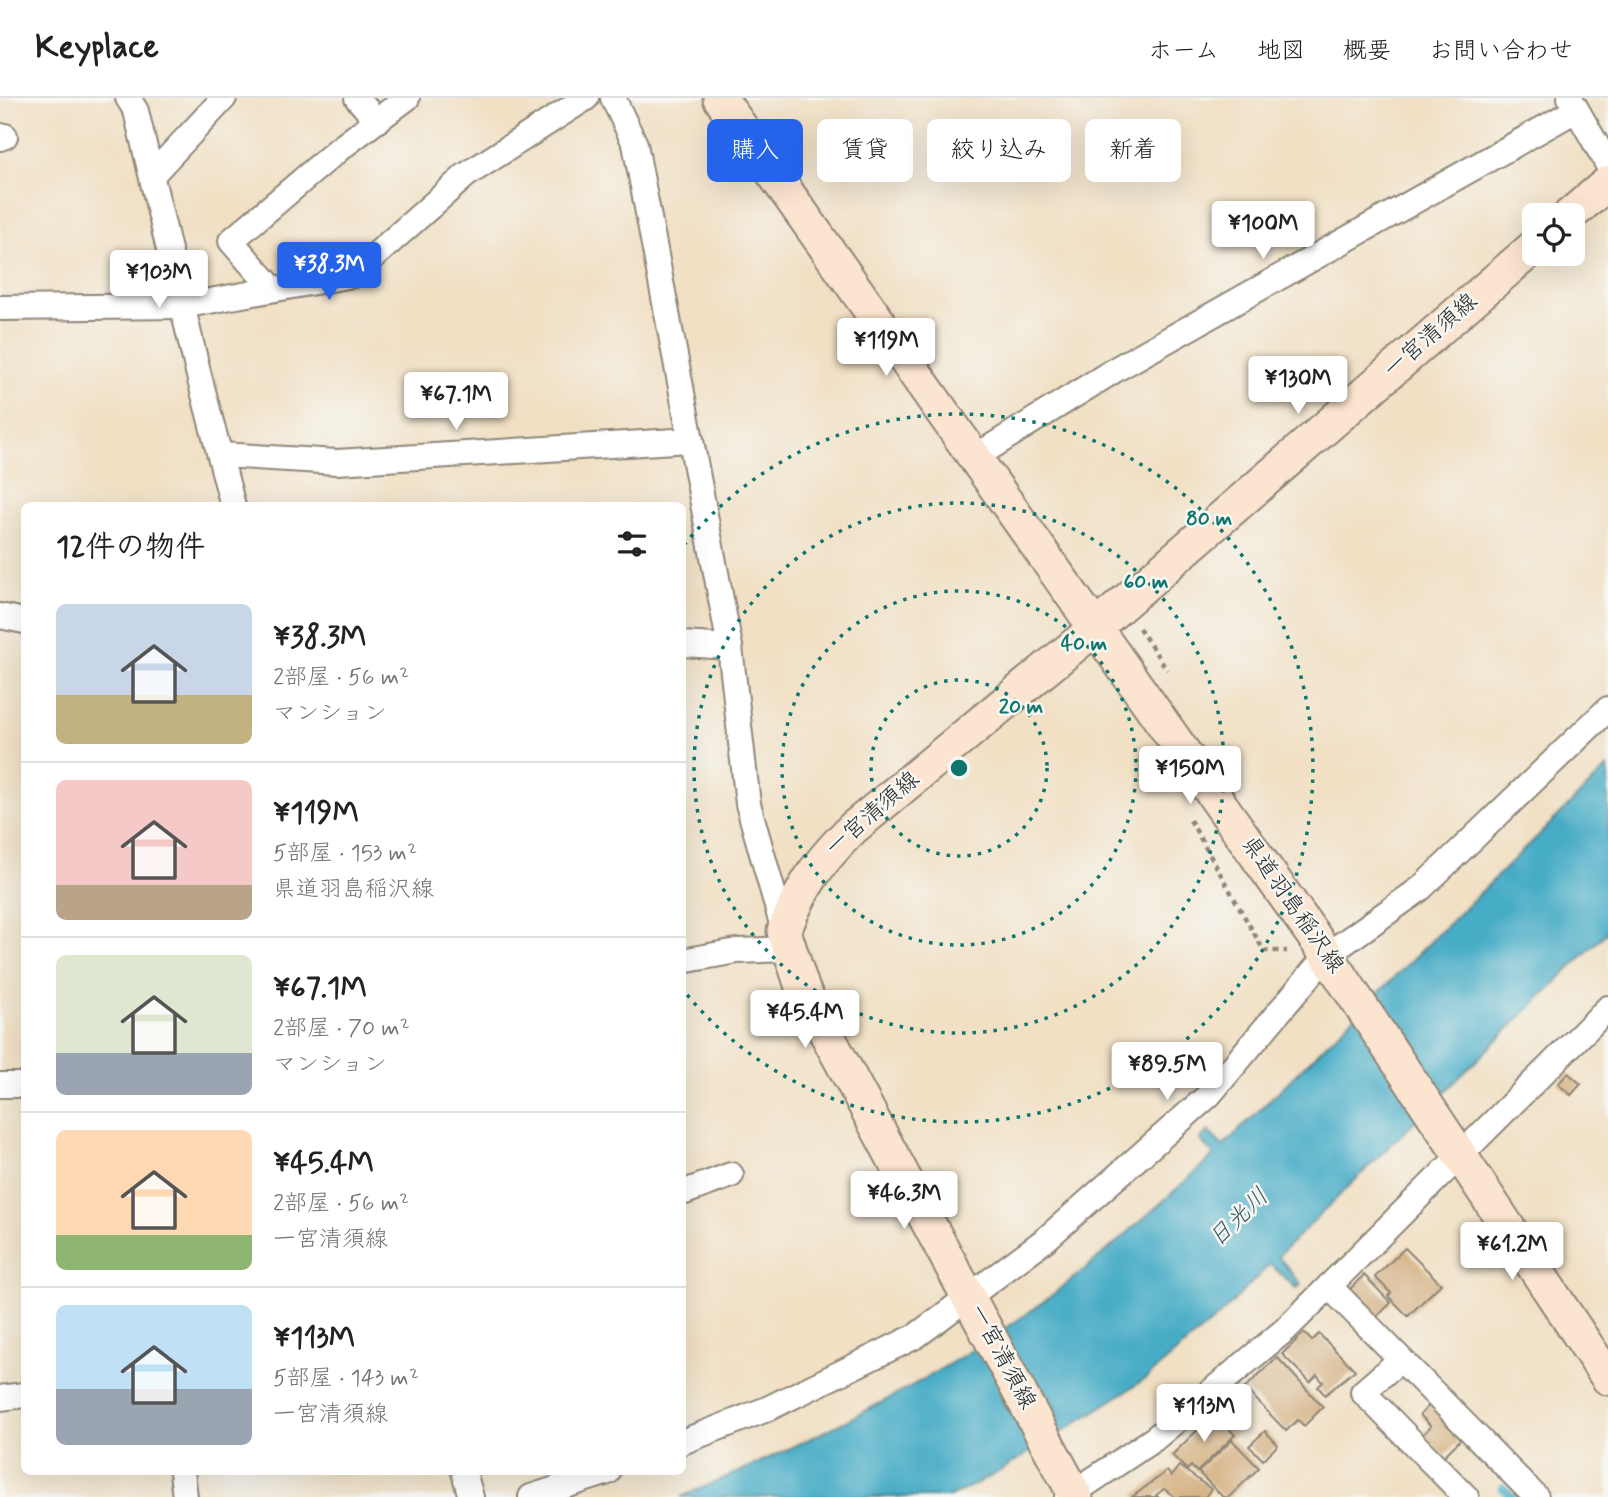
<!DOCTYPE html>
<html lang="ja">
<meta charset="utf-8">
<style>
:root{--surface:#fff;--page:#f2f2f2;--text:#222;--muted:#767676;--line:#e0e0e0;--accent:#2563eb}
body{margin:0;font-family:Mynerve,"Klee One",sans-serif;background:var(--page);color:var(--text);height:100vh;display:flex;flex-direction:column;font-size:26px;white-space:nowrap}
*{box-sizing:border-box;margin:0}
p{font-size:23px;color:var(--muted)}
.icon{flex:none;width:38px;height:38px;fill:none;stroke:currentColor;stroke-width:2;stroke-linecap:round;stroke-linejoin:round}
.map{position:relative;flex:1;overflow:hidden}
.sheet{position:absolute;left:21px;top:404px;width:665px;height:973px;display:flex;flex-direction:column;background:var(--surface);border-radius:10px;box-shadow:0 7px 28px #0002}
.sheet>*{flex:none}
.guide{position:absolute;left:707px;top:21px;width:665px;height:63px;display:flex;gap:14px}
.buttons{position:absolute;left:1522px;top:105px;display:grid;gap:14px}
.buttons a{display:grid;place-items:center;width:63px;height:63px;border-radius:10px;background:var(--surface);box-shadow:0 7px 28px #0002;font-size:35px}
.price{position:absolute;translate:-50% -60px;padding:0 16px;border-radius:7px;background:#fff;color:#222;font-size:23px;line-height:46px;filter:drop-shadow(0 2px 4px #0008)}
.price::after{content:'';position:absolute;left:50%;top:42px;width:21px;height:16px;margin-left:-10px;background:inherit;clip-path:polygon(0 0,100% 0,50% 100%)}
.price.selected{background:var(--accent);color:#fff}
ul{padding:0;list-style:none}
li{display:flex;align-items:center;gap:21px;height:175px;padding:0 35px}
li+li{border-top:2px solid var(--line)}
li span{display:grid;place-items:center;flex:none;width:196px;height:140px;border-radius:10px;color:#555}
li>.icon{margin-inline-start:auto}
span .icon{width:84px;height:84px;fill:#fffc;stroke-width:1}
li b{font-size:30px}
h2{display:flex;justify-content:space-between;align-items:center;height:84px;padding:0 35px;font-size:30px}
.pill{padding:0 24px;border-radius:10px;background:var(--surface);box-shadow:0 7px 28px #0002;font-size:24px;line-height:63px}
.pill.selected{background:var(--accent);color:#fff}
header{display:flex;align-items:center;gap:42px;box-sizing:border-box;height:98px;padding:0 35px;background:var(--surface);border-bottom:2px solid var(--line)}
header strong{font-size:33px}
nav{display:flex;gap:38px;margin-inline-start:auto;font-size:24px}
.map>svg:first-child{display:block}
</style>
<header>
<strong>Keyplace</strong>
<nav><a>ホーム</a><a>地図</a><a>概要</a><a>お問い合わせ</a></nav>
</header>
<div class="map">
<svg width="1608" height="1399" viewBox="0 0 1608 1399">
<rect width="100%" height="100%" fill="#f6f6f2"/>
<filter id="ink" filterUnits="userSpaceOnUse"><feTurbulence type="fractalNoise" baseFrequency=".0143" numOctaves="2"/><feDisplacementMap in="SourceGraphic" scale="14" xChannelSelector="R" yChannelSelector="G"/><feConvolveMatrix kernelMatrix="1 2 1 2 8 2 1 2 1" color-interpolation-filters="sRGB"/></filter>
<filter id="wash" filterUnits="userSpaceOnUse"><feTurbulence type="fractalNoise" baseFrequency=".00686" numOctaves="4" result="noise"/><feDisplacementMap in="SourceGraphic" scale="28" xChannelSelector="R" yChannelSelector="G"/><feGaussianBlur stdDeviation="1.57" result="paint"/><feColorMatrix in="noise" values="0 0 0 0 0 0 0 0 0 0 0 0 0 0 0 0 0 1.4 0 .05"/><feComposite in="paint" operator="in"/></filter>
<g filter="url(#wash)">
<rect width="100%" height="100%" fill="#f1e0c4"/>
<path fill="#46acc6" stroke="#386c78" stroke-width="2" d="M1608,669V833L1278,1158L1301,1186L1297,1191L1270,1166L1220,1217L1144,1282L992,1378L950,1399H681C804,1346 927,1288 1036,1209C1099,1163 1156,1109 1214,1057L1200,1042L1208,1033L1223,1048Z"/>
<g fill="none" stroke-linecap="round" stroke-linejoin="round">
<polyline stroke="#46acc6" stroke-width="9" points="1503,1390 1512,1399"/>
</g>
<g id="blocks">
<g fill="#d3ad7d">
<polygon points="1568,975 1581,986 1571,997 1558,986"/>
<polygon points="1405,1150 1441,1186 1408,1218 1388,1198 1391,1195 1375,1179"/>
<polygon points="1364,1177 1391,1205 1371,1224 1345,1196"/>
<polygon points="1304,1235 1312,1243 1319,1236 1355,1272 1325,1297 1318,1289 1323,1284 1317,1277 1310,1284 1282,1256"/>
<polygon points="1277,1259 1323,1309 1304,1328 1298,1322 1286,1333 1245,1290"/>
<polygon points="1430,1306 1463,1339 1444,1358 1422,1337 1431,1328 1420,1317"/>
<polygon points="1215,1315 1235,1337 1197,1374 1191,1368 1187,1372 1172,1357"/>
<polygon points="1265,1333 1278,1347 1263,1362 1249,1348"/>
<polygon points="1232,1342 1259,1370 1229,1399 1223,1399 1198,1374"/>
<polygon points="1179,1368 1211,1391 1205,1399 1175,1399 1164,1391 1156,1397 1158,1399 1132,1399 1167,1373 1171,1378"/>
</g>
</g>
</g>
<g filter="url(#ink)">
<use href="#blocks" fill-opacity="0" stroke="#8e8678" stroke-width="2"/>
<g fill="none" stroke-linecap="round" stroke-linejoin="round">
<g stroke="#8e8678" stroke-width="28">
<g id="street">
<polyline points="128,0 136,13 198,274 233,408"/>
<polyline points="357,0 377,23"/>
<polyline points="613,0 635,46 730,549 748,706 784,833"/>
<polyline points="1570,0 1608,67"/>
<polyline points="0,40 5,38"/>
<polyline points="152,77 224,0"/>
<polyline points="273,191 231,143 339,51 407,0"/>
<polyline points="0,210 182,208 353,177 466,77 586,0"/>
<polyline points="221,357 337,364 691,342"/>
<polyline points="975,359 1118,270 1576,12"/>
<polyline points="0,518 24,523"/>
<polyline points="682,546 730,549"/>
<polyline points="682,863 737,853 790,851"/>
<polyline points="0,987 24,987"/>
<polyline points="682,1095 731,1077"/>
<polyline points="1329,1188 1536,1399"/>
<polyline points="1400,1262 1363,1294 1466,1399"/>
<polyline points="0,1300 24,1297"/>
<polyline points="682,1344 767,1311 916,1238 1046,1141 1209,997 1327,857 1420,791 1608,611"/>
<polyline points="182,1374 185,1399"/>
<polyline points="464,1374 471,1399"/>
<polyline points="531,1399 608,1374"/>
<polyline points="1067,1399 1154,1341 1286,1231 1608,910"/>
</g>
</g>
<g stroke="#8e8678" stroke-width="37">
<g id="secondary">
<polyline points="720,0 1327,857 1608,1280"/>
<polyline points="1570,117 1608,85"/>
<path d="M1076,1399L803,892L784,833C803,786 817,766 853,730L1081,542L1535,148"/>
</g>
</g>
<g stroke="#8e8678" stroke-width="4.5" stroke-dasharray="5 5" stroke-linecap="butt">
<polyline points="1139,530 1167,572"/>
<polyline points="1190,722 1264,853 1287,853"/>
</g>
<use href="#street" stroke="#fff" stroke-width="24"/>
<use href="#secondary" stroke="#fce5d0" stroke-width="33"/>
</g>
</g>
<g fill="none" stroke="#0f766e" stroke-width="3.5" stroke-dasharray="3.5 7">
<circle cx="959" cy="670" r="88"/>
<circle cx="959" cy="670" r="177"/>
<circle cx="959" cy="670" r="265"/>
<path d="M684 447A354 354 0 1 1 684 893"/>
</g>
<g text-anchor="middle" dominant-baseline="central" stroke-width="5" stroke-linejoin="round" paint-order="stroke">
<g font-size="23" fill="#2b2b2b" stroke="#f6f6f2">
<text transform="translate(1431 238) rotate(-41)">一宮清須線</text>
<text transform="translate(873 716) rotate(-41)">一宮清須線</text>
<text transform="translate(1292 807) rotate(55)">県道羽島稲沢線</text>
<text transform="translate(1002 1259) rotate(62)">一宮清須線</text>
</g>
<g font-size="24" font-style="italic" fill="#345861" stroke="#f6f6f2">
<text transform="translate(1239 1120) rotate(-44)">日光川</text>
</g>
</g>
<circle cx="959" cy="670" r="10" fill="#0f766e" stroke="#f6f6f2" stroke-width="3.5"/>
<g font-size="21" text-anchor="middle" font-weight="bold" fill="#0f766e" stroke="#f6f6f2" stroke-width="5" stroke-linejoin="round" paint-order="stroke">
<text x="1209" y="427">80 m</text>
<text x="1146" y="490">60 m</text>
<text x="1084" y="552">40 m</text>
<text x="1021" y="615">20 m</text>
</g>
</svg>
<div class="buttons">
<a><svg class="icon" aria-label="locate" viewBox="0 0 24 24"><circle cx="12" cy="12" r="6"/><path d="M12 2v4M12 18v4M2 12h4M18 12h4"/></svg></a>
</div>
<b class="price" style="left:1263px;top:163px">¥100M</b>
<b class="price selected" style="left:329px;top:204px">¥38.3M</b>
<b class="price" style="left:159px;top:212px">¥103M</b>
<b class="price" style="left:886px;top:280px">¥119M</b>
<b class="price" style="left:1298px;top:318px">¥130M</b>
<b class="price" style="left:456px;top:334px">¥67.1M</b>
<b class="price" style="left:1190px;top:708px">¥150M</b>
<b class="price" style="left:805px;top:952px">¥45.4M</b>
<b class="price" style="left:1167px;top:1004px">¥89.5M</b>
<b class="price" style="left:904px;top:1133px">¥46.3M</b>
<b class="price" style="left:1512px;top:1184px">¥61.2M</b>
<b class="price" style="left:1204px;top:1346px">¥113M</b>
<div class="guide">
<a class="pill selected">購入</a>
<a class="pill">賃貸</a>
<a class="pill">絞り込み</a>
<a class="pill">新着</a>
</div>
<section class="sheet">
<h2>12件の物件<svg class="icon" aria-label="filters" viewBox="0 0 24 24"><path d="M4 7h16M4 17h16"/><circle cx="9" cy="7" r="2"/><circle cx="15" cy="17" r="2"/></svg></h2>
<ul>
<li><span style="background:linear-gradient(#c9d6e8 65%,#c2b280 0)"><svg class="icon" aria-label="home" viewBox="0 0 24 24"><path d="M3 11l9-7 9 7M6 9v11h12V9"/></svg></span><div><b>¥38.3M</b><p>2部屋 · 56 m²</p><p>マンション</p></div></li>
<li><span style="background:linear-gradient(#f6c9c9 75%,#b9a48a 0)"><svg class="icon" aria-label="home" viewBox="0 0 24 24"><path d="M3 11l9-7 9 7M6 9v11h12V9"/></svg></span><div><b>¥119M</b><p>5部屋 · 153 m²</p><p>県道羽島稲沢線</p></div></li>
<li><span style="background:linear-gradient(#dfe7d0 70%,#9aa5b1 0)"><svg class="icon" aria-label="home" viewBox="0 0 24 24"><path d="M3 11l9-7 9 7M6 9v11h12V9"/></svg></span><div><b>¥67.1M</b><p>2部屋 · 70 m²</p><p>マンション</p></div></li>
<li><span style="background:linear-gradient(#ffd9b3 75%,#8fb573 0)"><svg class="icon" aria-label="home" viewBox="0 0 24 24"><path d="M3 11l9-7 9 7M6 9v11h12V9"/></svg></span><div><b>¥45.4M</b><p>2部屋 · 56 m²</p><p>一宮清須線</p></div></li>
<li><span style="background:linear-gradient(#bfe0f5 60%,#9aa5b1 0)"><svg class="icon" aria-label="home" viewBox="0 0 24 24"><path d="M3 11l9-7 9 7M6 9v11h12V9"/></svg></span><div><b>¥113M</b><p>5部屋 · 143 m²</p><p>一宮清須線</p></div></li>
</ul>
</section>
</div>
